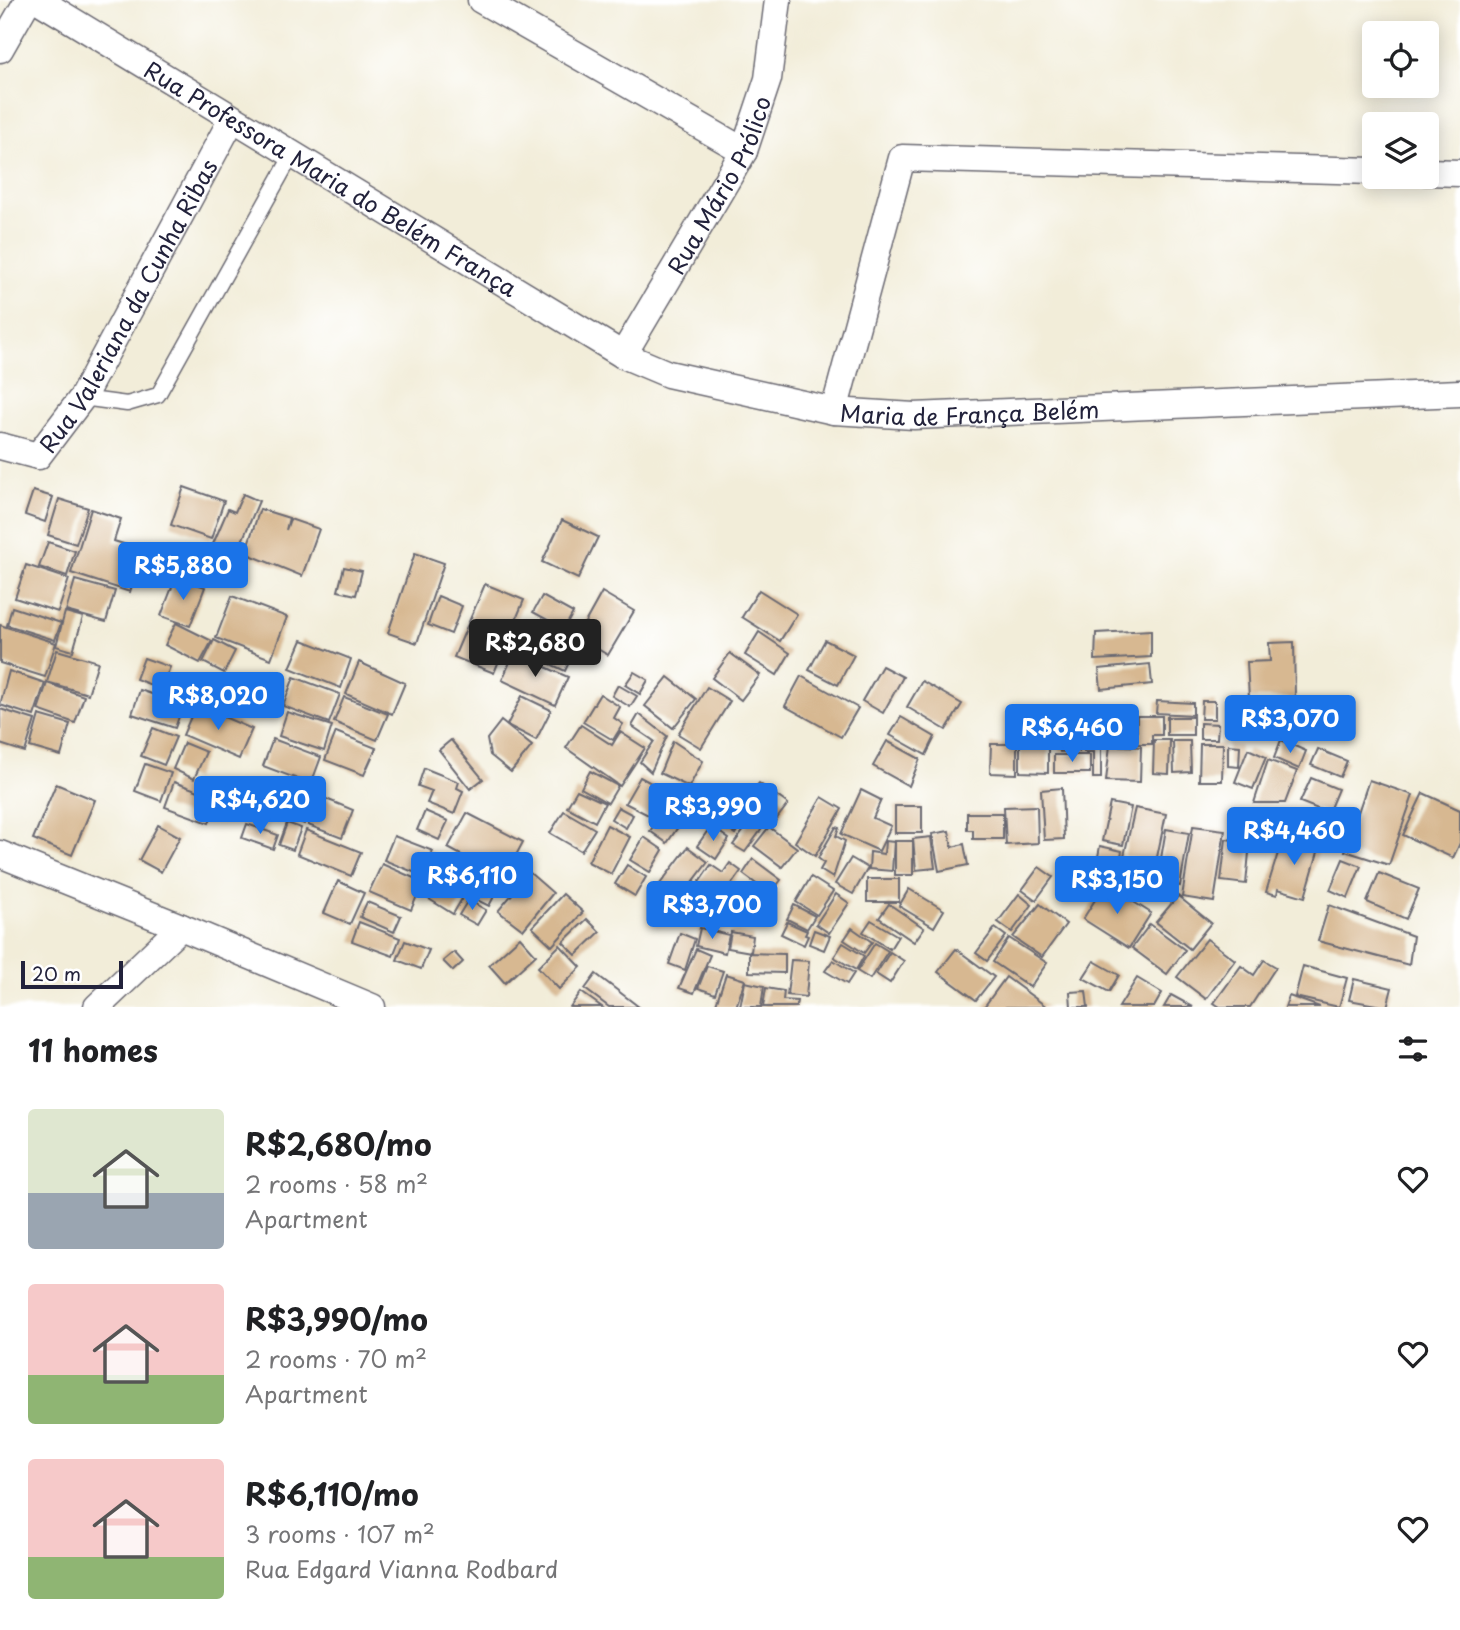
<!DOCTYPE html>
<meta charset="utf-8">
<style>
:root{--surface:#fff;--page:#f2f2f2;--text:#202124;--muted:#757577;--accent:#1a73e8}
body{margin:0;font-family:"Playpen Sans",sans-serif;background:var(--page);color:var(--text);height:100vh;display:flex;flex-direction:column;font-size:26px;white-space:nowrap}
*{box-sizing:border-box;margin:0}
p{font-size:23px;color:var(--muted)}
.icon{flex:none;width:38px;height:38px;fill:none;stroke:currentColor;stroke-width:2;stroke-linecap:round;stroke-linejoin:round}
.map{position:relative;height:1007px;overflow:hidden}
.panel{display:flex;flex-direction:column;background:var(--surface);flex:1}
.panel>*{flex:none}
.fabs{position:absolute;left:1362px;top:21px;display:grid;gap:14px}
.fabs a{display:grid;place-items:center;width:77px;height:77px;border-radius:7px;background:var(--surface);box-shadow:0 4px 18px #0003;font-size:35px}
.scale{position:absolute;left:21px;bottom:18px;width:102px;box-sizing:border-box;padding-left:7px;border:4px solid #22223b;border-top:0;font-size:19px;line-height:24px;white-space:nowrap;color:#22223b;-webkit-text-stroke:5px #fff;paint-order:stroke}
.price{position:absolute;translate:-50% -60px;padding:0 16px;border-radius:7px;background:var(--accent);color:#fff;font-size:23px;line-height:46px;filter:drop-shadow(0 2px 4px #0008)}
.price::after{content:'';position:absolute;left:50%;top:42px;width:21px;height:16px;margin-left:-10px;background:inherit;clip-path:polygon(0 0,100% 0,50% 100%)}
.price.current{background:#222;color:#fff}
ul{padding:0;list-style:none}
li{display:flex;align-items:center;gap:21px;height:175px;padding:0 28px}
li span{display:grid;place-items:center;flex:none;width:196px;height:140px;border-radius:7px;color:#555}
li>.icon{margin-inline-start:auto}
span .icon{width:84px;height:84px;fill:#fffc;stroke-width:1}
li b{font-size:30px}
h2{display:flex;justify-content:space-between;align-items:center;height:84px;padding:0 28px;font-size:30px}
.map>svg:first-child{display:block}
</style>
<div class="map">
<svg width="1460" height="1007" viewBox="0 0 1460 1007">
<rect width="100%" height="100%" fill="#fff"/>
<filter id="ink" filterUnits="userSpaceOnUse"><feTurbulence type="fractalNoise" baseFrequency=".0143" numOctaves="2"/><feDisplacementMap in="SourceGraphic" scale="14" xChannelSelector="R" yChannelSelector="G"/><feConvolveMatrix kernelMatrix="1 2 1 2 8 2 1 2 1" color-interpolation-filters="sRGB"/></filter>
<filter id="wash" filterUnits="userSpaceOnUse"><feTurbulence type="fractalNoise" baseFrequency=".00686" numOctaves="4" result="noise"/><feDisplacementMap in="SourceGraphic" scale="28" xChannelSelector="R" yChannelSelector="G"/><feGaussianBlur stdDeviation="1.57" result="paint"/><feColorMatrix in="noise" values="0 0 0 0 0 0 0 0 0 0 0 0 0 0 0 0 0 1.4 0 .05"/><feComposite in="paint" operator="in"/></filter>
<g filter="url(#wash)">
<rect width="100%" height="100%" fill="#f2edd9"/>
<g id="blocks">
<g fill="#d7b891">
<polygon points="184,487 224,501 211,539 171,525"/>
<polygon points="33,491 53,497 45,522 25,515"/>
<polygon points="243,494 259,501 237,553 213,544 228,509 235,512"/>
<polygon points="59,499 88,508 76,544 48,535"/>
<polygon points="91,509 121,519 114,541 143,550 130,592 71,573"/>
<polygon points="260,509 289,518 286,530 290,519 319,529 302,576 245,553"/>
<polygon points="562,520 598,537 578,579 542,562"/>
<polygon points="48,542 75,551 67,576 39,567"/>
<polygon points="415,553 444,563 417,643 388,633"/>
<polygon points="26,565 69,579 58,612 15,598"/>
<polygon points="344,567 362,571 356,595 338,591"/>
<polygon points="176,577 205,587 190,626 161,616"/>
<polygon points="75,580 115,591 106,622 66,611"/>
<polygon points="485,584 524,600 494,673 454,657"/>
<polygon points="759,590 797,614 780,641 742,617"/>
<polygon points="602,592 634,611 608,655 577,637"/>
<polygon points="232,596 287,617 271,659 216,638"/>
<polygon points="438,596 462,606 451,634 428,625"/>
<polygon points="542,596 573,613 564,629 533,612"/>
<polygon points="12,607 61,623 55,640 7,625"/>
<polygon points="65,612 83,617 73,651 56,646"/>
<polygon points="529,620 578,643 565,671 515,647"/>
<polygon points="176,623 212,641 200,663 165,645"/>
<polygon points="0,625 56,643 45,677 0,663"/>
<polygon points="1151,630 1151,657 1095,660 1096,633"/>
<polygon points="759,632 790,653 777,675 745,655"/>
<polygon points="214,640 235,651 224,673 203,662"/>
<polygon points="302,640 351,659 341,688 290,668"/>
<polygon points="825,640 854,655 838,685 809,670"/>
<polygon points="1294,642 1295,698 1249,698 1247,662 1270,661 1269,643"/>
<polygon points="57,650 98,662 88,694 47,682"/>
<polygon points="514,653 568,677 555,705 502,680"/>
<polygon points="730,653 760,675 741,700 712,678"/>
<polygon points="144,658 170,667 161,689 136,679"/>
<polygon points="359,662 405,683 392,714 346,694"/>
<polygon points="1150,664 1152,684 1101,689 1099,669"/>
<polygon points="882,666 903,677 883,713 862,701"/>
<polygon points="9,671 45,683 34,716 0,705"/>
<polygon points="634,672 648,680 640,694 625,685"/>
<polygon points="801,676 858,708 841,737 785,706"/>
<polygon points="219,677 247,689 236,714 208,702"/>
<polygon points="294,677 340,694 329,723 283,706"/>
<polygon points="668,677 696,699 673,728 645,706"/>
<polygon points="922,681 962,704 946,730 907,707"/>
<polygon points="47,683 84,696 75,723 38,710"/>
<polygon points="618,685 637,696 630,707 612,696"/>
<polygon points="707,687 730,701 701,748 678,734"/>
<polygon points="140,690 183,705 175,728 132,714"/>
<polygon points="600,694 620,707 614,718 623,724 613,740 583,722"/>
<polygon points="522,696 551,710 536,740 507,725"/>
<polygon points="344,697 388,714 377,740 334,722"/>
<polygon points="1157,701 1193,703 1193,715 1156,713"/>
<polygon points="1202,701 1215,701 1215,719 1201,719"/>
<polygon points="196,705 252,729 239,759 183,735"/>
<polygon points="0,709 35,720 25,752 0,744"/>
<polygon points="287,712 332,726 324,751 279,736"/>
<polygon points="639,714 667,736 651,772 640,762 654,741 632,726"/>
<polygon points="39,715 70,724 61,756 30,747"/>
<polygon points="1137,716 1162,716 1162,735 1152,735 1152,744 1137,744"/>
<polygon points="901,717 935,737 926,755 890,735"/>
<rect x="1167" y="717" width="26" height="18"/>
<polygon points="501,721 532,746 511,772 490,755 487,739"/>
<polygon points="1200,723 1218,724 1217,739 1200,739"/>
<polygon points="581,725 612,745 620,732 645,748 620,786 566,748"/>
<polygon points="153,728 176,737 164,765 141,756"/>
<polygon points="336,732 376,748 364,775 325,760"/>
<polygon points="273,739 321,757 311,784 263,766"/>
<polygon points="1059,739 1079,739 1079,751 1060,752"/>
<polygon points="451,740 483,779 470,789 439,750"/>
<polygon points="1154,740 1170,740 1169,774 1153,773"/>
<polygon points="1281,740 1306,751 1299,769 1274,758"/>
<polygon points="673,741 703,761 689,787 660,773"/>
<polygon points="887,741 920,759 909,786 873,766"/>
<polygon points="1084,741 1101,741 1101,778 1093,778 1093,752 1084,752"/>
<polygon points="1173,741 1190,741 1191,772 1174,773"/>
<polygon points="184,743 206,752 194,779 173,769"/>
<polygon points="991,744 1017,744 1017,774 990,773"/>
<polygon points="1200,744 1223,744 1222,781 1199,781"/>
<polygon points="1020,745 1048,745 1048,773 1020,772"/>
<polygon points="1110,745 1141,747 1140,782 1106,781"/>
<polygon points="1228,745 1240,746 1239,767 1228,766"/>
<polygon points="1248,749 1266,757 1253,789 1235,782"/>
<polygon points="1318,749 1347,761 1340,777 1311,765"/>
<rect x="1054" y="755" width="36" height="18"/>
<polygon points="1268,760 1297,771 1285,803 1254,803"/>
<polygon points="145,764 171,773 161,801 135,791"/>
<polygon points="424,768 459,782 457,788 463,791 454,814 427,803 432,791 418,786"/>
<polygon points="590,771 618,786 608,803 581,788"/>
<polygon points="640,777 666,791 652,817 625,803"/>
<polygon points="1311,778 1338,789 1328,813 1300,802"/>
<polygon points="1369,780 1413,795 1389,865 1345,851"/>
<polygon points="174,782 218,798 209,823 165,807"/>
<polygon points="759,783 788,804 772,825 742,803"/>
<polygon points="56,784 95,800 72,855 33,839"/>
<polygon points="1062,788 1064,839 1044,840 1041,790"/>
<polygon points="300,790 314,795 304,824 290,818"/>
<polygon points="577,790 605,803 595,822 567,807"/>
<polygon points="680,790 696,801 667,843 650,831"/>
<polygon points="861,790 881,800 873,818 891,826 879,851 841,834"/>
<polygon points="1423,793 1460,810 1460,843 1453,858 1403,835"/>
<polygon points="319,796 353,810 342,838 308,825"/>
<polygon points="822,797 842,809 815,856 795,842"/>
<polygon points="730,803 747,813 735,834 717,823"/>
<polygon points="1110,803 1131,807 1123,845 1102,841"/>
<rect x="895" y="806" width="27" height="27"/>
<polygon points="1037,806 1038,843 1006,845 1004,807"/>
<polygon points="618,807 633,815 626,828 611,819"/>
<polygon points="1135,808 1166,814 1156,862 1124,856"/>
<polygon points="425,811 448,821 439,840 417,830"/>
<polygon points="564,811 595,829 581,851 550,833"/>
<polygon points="467,813 523,842 504,878 448,848"/>
<polygon points="967,813 1003,813 1003,839 973,839 973,830 967,830"/>
<polygon points="753,818 764,826 745,852 733,845"/>
<polygon points="287,823 301,828 293,850 279,845"/>
<polygon points="247,824 278,835 273,849 242,838"/>
<polygon points="158,825 180,837 161,872 139,860"/>
<polygon points="607,825 630,837 611,874 588,862"/>
<polygon points="711,826 729,839 716,859 697,846"/>
<polygon points="1193,826 1225,830 1214,902 1182,897"/>
<polygon points="769,827 797,848 782,867 754,846"/>
<polygon points="836,827 839,828 836,836 845,841 833,878 820,870 824,863 818,858"/>
<polygon points="1166,829 1189,833 1180,886 1157,882"/>
<polygon points="306,830 361,852 351,876 297,854"/>
<polygon points="949,831 952,847 964,844 968,865 939,871 932,834"/>
<polygon points="394,836 433,851 423,876 384,860"/>
<polygon points="644,837 663,850 650,872 630,860"/>
<polygon points="931,837 935,868 916,870 913,839"/>
<polygon points="1293,837 1320,845 1305,897 1278,889 1277,895 1266,892 1282,840 1290,843"/>
<polygon points="1226,839 1250,842 1246,884 1221,881"/>
<polygon points="885,841 894,842 892,871 869,869 870,852 884,854"/>
<rect x="895" y="841" width="18" height="34"/>
<polygon points="1100,846 1122,851 1119,865 1097,862"/>
<polygon points="688,847 708,862 680,899 660,884"/>
<polygon points="851,858 868,868 853,894 835,884"/>
<polygon points="753,859 781,880 770,894 743,874"/>
<polygon points="1343,859 1361,866 1348,898 1330,890"/>
<polygon points="730,863 741,871 712,912 689,897 711,865 723,873"/>
<polygon points="382,864 423,882 411,910 369,892"/>
<polygon points="627,865 646,877 635,896 615,884"/>
<polygon points="1039,867 1053,877 1036,900 1022,890"/>
<polygon points="475,873 500,885 489,906 465,894"/>
<polygon points="530,873 553,893 523,930 498,911"/>
<polygon points="1379,873 1419,889 1406,919 1367,902"/>
<polygon points="811,877 833,891 817,915 796,902"/>
<rect x="867" y="879" width="32" height="23"/>
<polygon points="338,881 364,893 350,924 324,913"/>
<polygon points="440,882 463,897 453,914 429,899"/>
<polygon points="1105,884 1151,913 1129,948 1083,919"/>
<polygon points="909,889 944,910 934,927 899,906"/>
<polygon points="563,894 583,912 552,946 532,927"/>
<polygon points="836,894 849,903 829,933 816,924"/>
<polygon points="1019,894 1032,905 1012,932 998,922"/>
<polygon points="1178,896 1211,923 1190,949 1156,922"/>
<polygon points="468,900 486,910 477,925 459,915"/>
<polygon points="367,902 401,916 394,932 360,917"/>
<polygon points="889,904 924,928 914,942 879,918"/>
<polygon points="1040,904 1066,924 1042,957 1013,937"/>
<polygon points="794,905 815,916 807,929 787,919"/>
<polygon points="1329,905 1413,936 1409,965 1318,941"/>
<polygon points="587,919 600,932 576,955 563,942"/>
<polygon points="871,920 898,936 890,949 863,932"/>
<polygon points="359,922 400,938 393,956 352,941"/>
<polygon points="787,922 807,931 805,935 808,936 804,945 781,934"/>
<polygon points="1150,924 1185,950 1167,974 1132,948"/>
<polygon points="700,928 729,935 725,953 696,946"/>
<polygon points="852,928 872,942 864,953 844,940"/>
<polygon points="995,928 1006,936 987,961 976,953"/>
<polygon points="814,930 830,936 824,950 809,944"/>
<polygon points="731,932 753,936 751,952 728,948"/>
<polygon points="680,933 695,939 685,970 669,964"/>
<polygon points="520,937 536,955 505,983 489,965"/>
<polygon points="1009,938 1047,963 1030,987 993,962"/>
<polygon points="1207,939 1235,960 1206,999 1177,977"/>
<polygon points="405,941 429,950 421,969 397,960"/>
<polygon points="843,943 864,956 856,970 834,957"/>
<polygon points="875,943 888,951 870,979 857,971"/>
<polygon points="560,945 581,967 559,989 538,967"/>
<polygon points="696,949 710,955 694,993 679,988"/>
<polygon points="956,949 994,977 976,1000 938,972"/>
<polygon points="454,952 463,962 453,971 443,961"/>
<polygon points="890,952 904,961 890,983 876,974"/>
<polygon points="749,953 785,954 785,973 749,972"/>
<polygon points="791,960 809,961 806,997 787,995"/>
<polygon points="833,960 854,973 847,984 825,971"/>
<polygon points="1264,960 1276,967 1250,1007 1220,1007 1214,1003 1241,966 1254,975"/>
<polygon points="1094,961 1119,975 1109,992 1083,978"/>
<polygon points="707,966 723,971 715,994 698,988"/>
<polygon points="1303,966 1347,978 1339,1007 1295,997"/>
<polygon points="596,974 639,1007 609,1007 585,989"/>
<polygon points="726,974 745,980 736,1007 715,1007"/>
<polygon points="1006,977 1047,1007 984,1007"/>
<polygon points="1137,978 1162,993 1154,1007 1119,1007"/>
<polygon points="1354,979 1392,988 1387,1007 1349,1000"/>
<polygon points="745,982 764,986 761,1007 740,1007"/>
<polygon points="766,988 784,991 783,1000 797,1001 796,1007 763,1007"/>
<polygon points="1086,991 1088,1007 1071,1007 1070,992"/>
<polygon points="581,992 602,1007 570,1007"/>
<polygon points="1171,995 1193,1007 1164,1007"/>
<polygon points="1289,996 1320,1007 1285,1007"/>
</g>
</g>
</g>
<g filter="url(#ink)">
<use href="#blocks" fill-opacity="0" stroke="#6b6972" stroke-width="2"/>
<g fill="none" stroke-linecap="round" stroke-linejoin="round">
<g stroke="#6b6972" stroke-width="17">
<polyline id="lane" points="82,398 127,404 158,395 292,155"/>
</g>
<g stroke="#6b6972" stroke-width="29">
<g id="street">
<path id="s1" d="M38,0L623,355L668,374L834,411"/>
<polyline points="481,0 744,151"/>
<polyline points="0,49 28,0"/>
<path id="s2" d="M1374,171L902,158L834,411L914,416L1460,393"/>
<polyline points="1426,172 1460,173"/>
<path id="s3" d="M623,355L744,151L768,79L778,0"/>
<path id="s4" d="M0,446L38,456L82,398L232,119"/>
<polyline points="0,854 181,927 372,1007"/>
<polyline points="97,1007 181,927"/>
</g>
</g>
<use href="#lane" stroke="#fff" stroke-width="14"/>
<use href="#street" stroke="#fff" stroke-width="26"/>
</g>
</g>
<g text-anchor="middle" dominant-baseline="central" stroke-width="6" stroke-linejoin="round" paint-order="stroke">
<g font-size="23" fill="#22223b" stroke="#fff">
<text stroke="none"><textPath href="#s1" startOffset="343">Rua Professora Maria do Belém França</textPath></text>
<text stroke="none"><textPath href="#s3" startOffset="196">Rua Mário Prólico</textPath></text>
<text stroke="none"><textPath href="#s4" startOffset="215">Rua Valeriana da Cunha Ribas</textPath></text>
<text stroke="none"><textPath href="#s2" startOffset="870">Maria de França Belém</textPath></text>
</g>
</g>
</svg>
<div class="fabs">
<a><svg class="icon" aria-label="locate" viewBox="0 0 24 24"><circle cx="12" cy="12" r="6"/><path d="M12 2v4M12 18v4M2 12h4M18 12h4"/></svg></a>
<a><svg class="icon" aria-label="layers" viewBox="0 0 24 24"><path d="M12 4l9 5-9 5-9-5zM3 14l9 5 9-5"/></svg></a>
</div>
<div class="scale">20 m</div>
<b class="price" style="left:183px;top:602px">R$5,880</b>
<b class="price current" style="left:535px;top:679px">R$2,680</b>
<b class="price" style="left:218px;top:732px">R$8,020</b>
<b class="price" style="left:1290px;top:755px">R$3,070</b>
<b class="price" style="left:1072px;top:764px">R$6,460</b>
<b class="price" style="left:260px;top:836px">R$4,620</b>
<b class="price" style="left:713px;top:843px">R$3,990</b>
<b class="price" style="left:1294px;top:867px">R$4,460</b>
<b class="price" style="left:472px;top:912px">R$6,110</b>
<b class="price" style="left:1117px;top:916px">R$3,150</b>
<b class="price" style="left:712px;top:941px">R$3,700</b>
</div>
<section class="panel">
<h2>11 homes<svg class="icon" aria-label="filters" viewBox="0 0 24 24"><path d="M4 7h16M4 17h16"/><circle cx="9" cy="7" r="2"/><circle cx="15" cy="17" r="2"/></svg></h2>
<ul>
<li><span style="background:linear-gradient(#dfe7d0 60%,#9aa5b1 0)"><svg class="icon" aria-label="home" viewBox="0 0 24 24"><path d="M3 11l9-7 9 7M6 9v11h12V9"/></svg></span><div><b>R$2,680/mo</b><p>2 rooms · 58 m²</p><p>Apartment</p></div><svg class="icon" aria-label="heart" viewBox="0 0 24 24"><path d="M12 20l-8-8c-3-5 5-10 8-4 3-6 11-1 8 4z"/></svg></li>
<li><span style="background:linear-gradient(#f6c9c9 65%,#8fb573 0)"><svg class="icon" aria-label="home" viewBox="0 0 24 24"><path d="M3 11l9-7 9 7M6 9v11h12V9"/></svg></span><div><b>R$3,990/mo</b><p>2 rooms · 70 m²</p><p>Apartment</p></div><svg class="icon" aria-label="heart" viewBox="0 0 24 24"><path d="M12 20l-8-8c-3-5 5-10 8-4 3-6 11-1 8 4z"/></svg></li>
<li><span style="background:linear-gradient(#f6c9c9 70%,#8fb573 0)"><svg class="icon" aria-label="home" viewBox="0 0 24 24"><path d="M3 11l9-7 9 7M6 9v11h12V9"/></svg></span><div><b>R$6,110/mo</b><p>3 rooms · 107 m²</p><p>Rua Edgard Vianna Rodbard</p></div><svg class="icon" aria-label="heart" viewBox="0 0 24 24"><path d="M12 20l-8-8c-3-5 5-10 8-4 3-6 11-1 8 4z"/></svg></li>
</ul>
</section>
